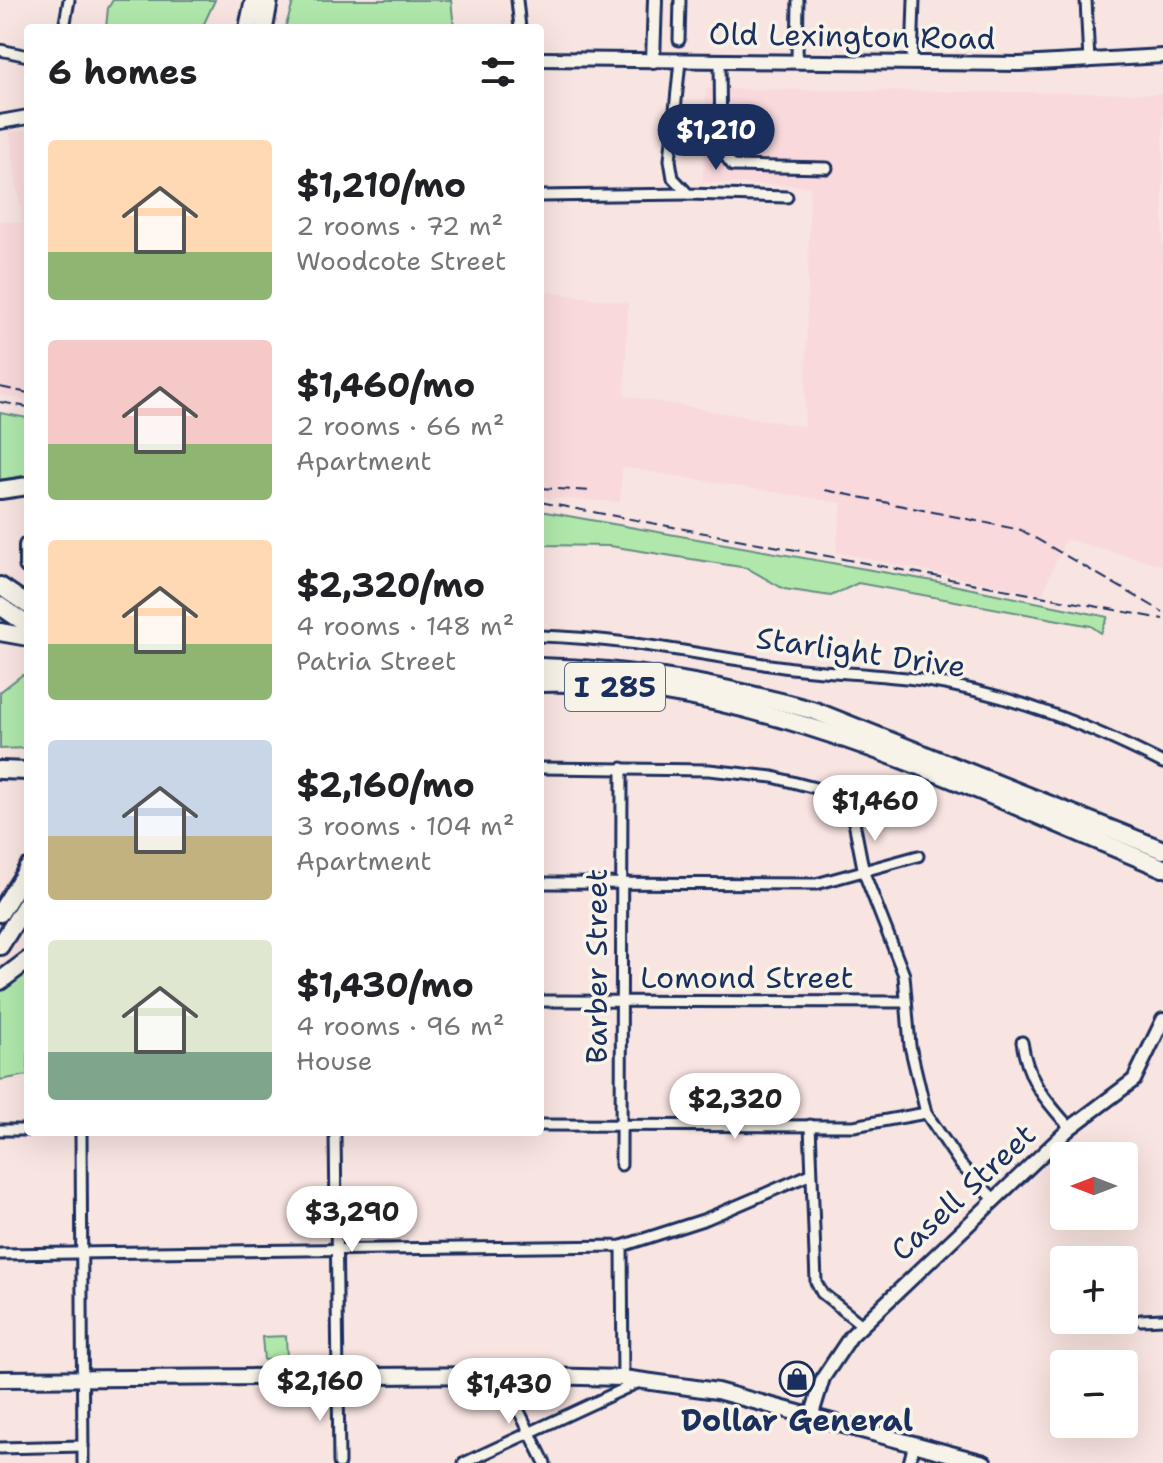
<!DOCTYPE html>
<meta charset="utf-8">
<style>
:root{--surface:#fff;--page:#f2f2f2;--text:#202124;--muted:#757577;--accent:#1b2f5e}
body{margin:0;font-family:"Shantell Sans",sans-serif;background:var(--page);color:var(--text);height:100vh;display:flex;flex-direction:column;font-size:30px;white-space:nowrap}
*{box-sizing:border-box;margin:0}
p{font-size:26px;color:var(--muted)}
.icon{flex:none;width:44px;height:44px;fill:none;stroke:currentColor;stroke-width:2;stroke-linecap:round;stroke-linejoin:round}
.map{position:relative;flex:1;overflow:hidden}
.side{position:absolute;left:24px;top:24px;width:520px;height:1112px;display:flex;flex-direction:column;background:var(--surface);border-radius:8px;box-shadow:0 8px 32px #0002}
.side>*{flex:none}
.needle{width:52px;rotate:270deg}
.fabs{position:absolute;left:1050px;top:1142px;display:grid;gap:16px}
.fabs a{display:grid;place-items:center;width:88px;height:88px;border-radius:8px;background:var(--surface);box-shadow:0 8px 32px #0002;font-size:40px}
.price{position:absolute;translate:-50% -68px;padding:0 18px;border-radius:28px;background:#fff;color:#222;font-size:26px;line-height:52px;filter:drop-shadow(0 2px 4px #0008)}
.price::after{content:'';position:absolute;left:50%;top:48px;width:24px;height:18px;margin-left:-12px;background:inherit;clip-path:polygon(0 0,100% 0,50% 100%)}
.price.active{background:var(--accent);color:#fff}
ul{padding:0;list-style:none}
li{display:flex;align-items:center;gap:24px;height:200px;padding:0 24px}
li span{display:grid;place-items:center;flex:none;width:224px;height:160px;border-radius:8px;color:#555}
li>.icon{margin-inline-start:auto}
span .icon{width:96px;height:96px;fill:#fffc;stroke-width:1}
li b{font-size:34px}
h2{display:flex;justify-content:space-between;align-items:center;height:96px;padding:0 24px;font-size:34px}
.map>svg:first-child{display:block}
</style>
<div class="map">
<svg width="1163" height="1463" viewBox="0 0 1163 1463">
<rect width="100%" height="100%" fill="#f8e4e1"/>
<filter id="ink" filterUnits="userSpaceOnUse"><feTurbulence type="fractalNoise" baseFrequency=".0125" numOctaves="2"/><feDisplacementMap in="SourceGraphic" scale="16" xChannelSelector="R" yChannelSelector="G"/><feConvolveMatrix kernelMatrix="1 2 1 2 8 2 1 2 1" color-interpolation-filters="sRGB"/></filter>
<g filter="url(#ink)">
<g fill="#f9d9dc">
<polygon points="706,89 1163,94 1163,565 1065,539 1042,595 836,552 842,503 622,467 620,502 540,497 540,291 628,303 624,396 805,427 810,186 703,182"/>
<polygon points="28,129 28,400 0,395 0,221 22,223 10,133"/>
</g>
<g fill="#b0e8ab" stroke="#668c84" stroke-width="2">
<polygon points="113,0 215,0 202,28 106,28 108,8"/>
<polygon points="294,0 451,0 454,28 285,28"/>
<polygon points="0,413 28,418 28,475 0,480"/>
<polygon points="540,511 933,581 1108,617 1101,633 1091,626 858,583 831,596 784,589 747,568 610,546 540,545"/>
<polygon points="22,675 28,675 28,748 0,749 0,692"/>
<polygon points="28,970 28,1075 0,1080 0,991"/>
<polygon points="286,1336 287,1359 264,1360 262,1337"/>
</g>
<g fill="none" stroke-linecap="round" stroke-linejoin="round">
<g stroke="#1b2f5e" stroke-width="15">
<g id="street">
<polyline points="517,0 520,28"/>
<polyline points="1086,0 1089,62"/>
<polyline points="64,28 69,0"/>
<polyline points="679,40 680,0"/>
<polyline points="0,50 28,56"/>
<polyline points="797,59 798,0"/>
<polyline points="680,61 670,160 673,178 688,194 787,197"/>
<polyline points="720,61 721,150 733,166 827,168"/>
<polyline points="912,61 914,0"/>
<polyline points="540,196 688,194"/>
<path d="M540,636C618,638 693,653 770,665C820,673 871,673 922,680C1007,693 1086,724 1163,763"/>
<polyline points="540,768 709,770 773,777 823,790 840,804 854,822 864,873 904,975 910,1046 926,1113 961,1165 993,1198"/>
<polyline points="540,883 816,884 918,856"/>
<polyline points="540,1001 906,1002"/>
<path d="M1022,1042C1028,1082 1044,1098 1070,1128"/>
<polyline points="540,1125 854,1126 926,1113"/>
<polyline points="810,1125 816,1282 822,1293 862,1325"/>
<polyline points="0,1130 28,1130"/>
<polyline points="81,1132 83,1463"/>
<polyline points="335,1132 339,1463"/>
<polyline points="621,1165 622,768"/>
<polyline points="622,1246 623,1378"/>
<polyline points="0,1254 622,1246 706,1219 811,1174"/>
<polyline points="1141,1320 1163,1319"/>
<polyline points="501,1375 545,1463"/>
<polyline points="0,1448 83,1446"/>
<polyline points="464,1463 639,1382"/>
<polyline points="909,1463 914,1444"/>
</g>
</g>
<g stroke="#1b2f5e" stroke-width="18">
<g id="secondary">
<polyline points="540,59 1020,64 1163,56"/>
<polyline points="653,61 655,0"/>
<polyline points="0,122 28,117"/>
<polyline points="812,1414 823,1378 851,1336 1070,1128 1134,1080 1163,1020"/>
</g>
</g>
<g stroke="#1b2f5e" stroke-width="20">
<polyline id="primary" points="0,1379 501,1375 623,1378 717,1391 984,1463"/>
</g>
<g stroke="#1b2f5e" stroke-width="22">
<g id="highway">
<polyline points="248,28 254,0"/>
<polyline points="264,28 269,0"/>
<polyline points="0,490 28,486"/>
<polyline points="28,546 28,565"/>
<polyline points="0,586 28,605"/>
<polyline points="0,606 28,625"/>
<polyline points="0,632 28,637"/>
<path d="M540,667C635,669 724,686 815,711L1163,850"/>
<path d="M540,683C754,677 969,789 1163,868"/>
<polyline points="0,770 28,771"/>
<polyline points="0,913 28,868"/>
<polyline points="0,946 28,901"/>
<polyline points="0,981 28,960"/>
</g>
</g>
<use href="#street" stroke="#f7f3e8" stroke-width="9"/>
<use href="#secondary" stroke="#f7f3e8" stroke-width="12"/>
<use href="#primary" stroke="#f7f3e8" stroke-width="14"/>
<use href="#highway" stroke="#f7f3e8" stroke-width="16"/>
<g stroke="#1b2f5e" stroke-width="2" stroke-dasharray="12 6" stroke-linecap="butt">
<polyline points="0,387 28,393"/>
<polyline points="0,402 28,407"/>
<polyline points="540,488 593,491"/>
<polyline points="825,490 1021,530 1163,612"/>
<polyline points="540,502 1163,619"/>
</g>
</g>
</g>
<defs>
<g id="shop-ring" transform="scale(1.8)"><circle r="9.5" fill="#f7f3e8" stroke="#1b2f5e" stroke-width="1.5"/><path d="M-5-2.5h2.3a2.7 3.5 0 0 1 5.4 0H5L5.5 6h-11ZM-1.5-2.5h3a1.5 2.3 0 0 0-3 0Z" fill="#1b2f5e"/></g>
</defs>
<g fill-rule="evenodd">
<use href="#shop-ring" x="797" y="1379"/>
</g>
<g text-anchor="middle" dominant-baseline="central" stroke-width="7" stroke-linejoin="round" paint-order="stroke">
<rect fill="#f7f3e8" stroke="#5d6a87" stroke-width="2" x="565" y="663" width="100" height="48" rx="6"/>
<g font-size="28" font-weight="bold" fill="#1b2f5e">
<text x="615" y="687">I 285</text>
</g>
<g font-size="30" fill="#1b2f5e" stroke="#f7f3e8">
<text transform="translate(852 36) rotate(1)">Old Lexington Road</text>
<text transform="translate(861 652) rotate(8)">Starlight Drive</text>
<text transform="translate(596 966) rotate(-90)">Barber Street</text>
<text x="747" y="977">Lomond Street</text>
<text transform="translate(963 1192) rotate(-43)">Casell Street</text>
</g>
<g font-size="30" font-weight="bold" fill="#1b2f5e" stroke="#f7f3e8">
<text x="797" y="1420">Dollar General</text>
</g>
</g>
</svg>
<div class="fabs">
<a><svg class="needle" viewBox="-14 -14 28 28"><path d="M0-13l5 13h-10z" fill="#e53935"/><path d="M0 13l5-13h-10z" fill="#757577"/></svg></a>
<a>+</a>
<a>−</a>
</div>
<b class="price active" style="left:716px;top:172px">$1,210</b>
<b class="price" style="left:875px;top:843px">$1,460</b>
<b class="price" style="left:735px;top:1141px">$2,320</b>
<b class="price" style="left:352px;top:1254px">$3,290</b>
<b class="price" style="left:320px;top:1423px">$2,160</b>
<b class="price" style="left:509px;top:1426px">$1,430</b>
<section class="side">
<h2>6 homes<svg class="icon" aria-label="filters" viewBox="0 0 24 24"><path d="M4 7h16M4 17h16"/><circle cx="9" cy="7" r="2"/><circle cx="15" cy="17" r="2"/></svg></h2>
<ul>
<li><span style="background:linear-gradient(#ffd9b3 70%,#8fb573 0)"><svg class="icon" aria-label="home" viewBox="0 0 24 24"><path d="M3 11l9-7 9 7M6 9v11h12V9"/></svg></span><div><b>$1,210/mo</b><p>2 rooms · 72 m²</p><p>Woodcote Street</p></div></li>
<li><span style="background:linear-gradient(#f6c9c9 65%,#8fb573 0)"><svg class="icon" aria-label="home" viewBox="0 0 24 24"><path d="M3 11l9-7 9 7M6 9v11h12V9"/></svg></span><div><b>$1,460/mo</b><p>2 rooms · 66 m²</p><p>Apartment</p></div></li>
<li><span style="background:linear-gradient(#ffd9b3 65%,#8fb573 0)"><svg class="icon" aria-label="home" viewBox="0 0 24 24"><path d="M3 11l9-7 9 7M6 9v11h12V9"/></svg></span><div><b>$2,320/mo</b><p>4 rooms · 148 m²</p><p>Patria Street</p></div></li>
<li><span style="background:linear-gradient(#c9d6e8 60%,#c2b280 0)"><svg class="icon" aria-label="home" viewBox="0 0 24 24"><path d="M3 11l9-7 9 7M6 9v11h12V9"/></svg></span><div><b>$2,160/mo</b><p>3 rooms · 104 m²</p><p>Apartment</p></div></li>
<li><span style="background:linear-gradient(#dfe7d0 70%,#7fa58c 0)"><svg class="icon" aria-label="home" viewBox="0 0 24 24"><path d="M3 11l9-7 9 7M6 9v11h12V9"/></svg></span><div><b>$1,430/mo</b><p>4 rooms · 96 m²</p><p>House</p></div></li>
</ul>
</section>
</div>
